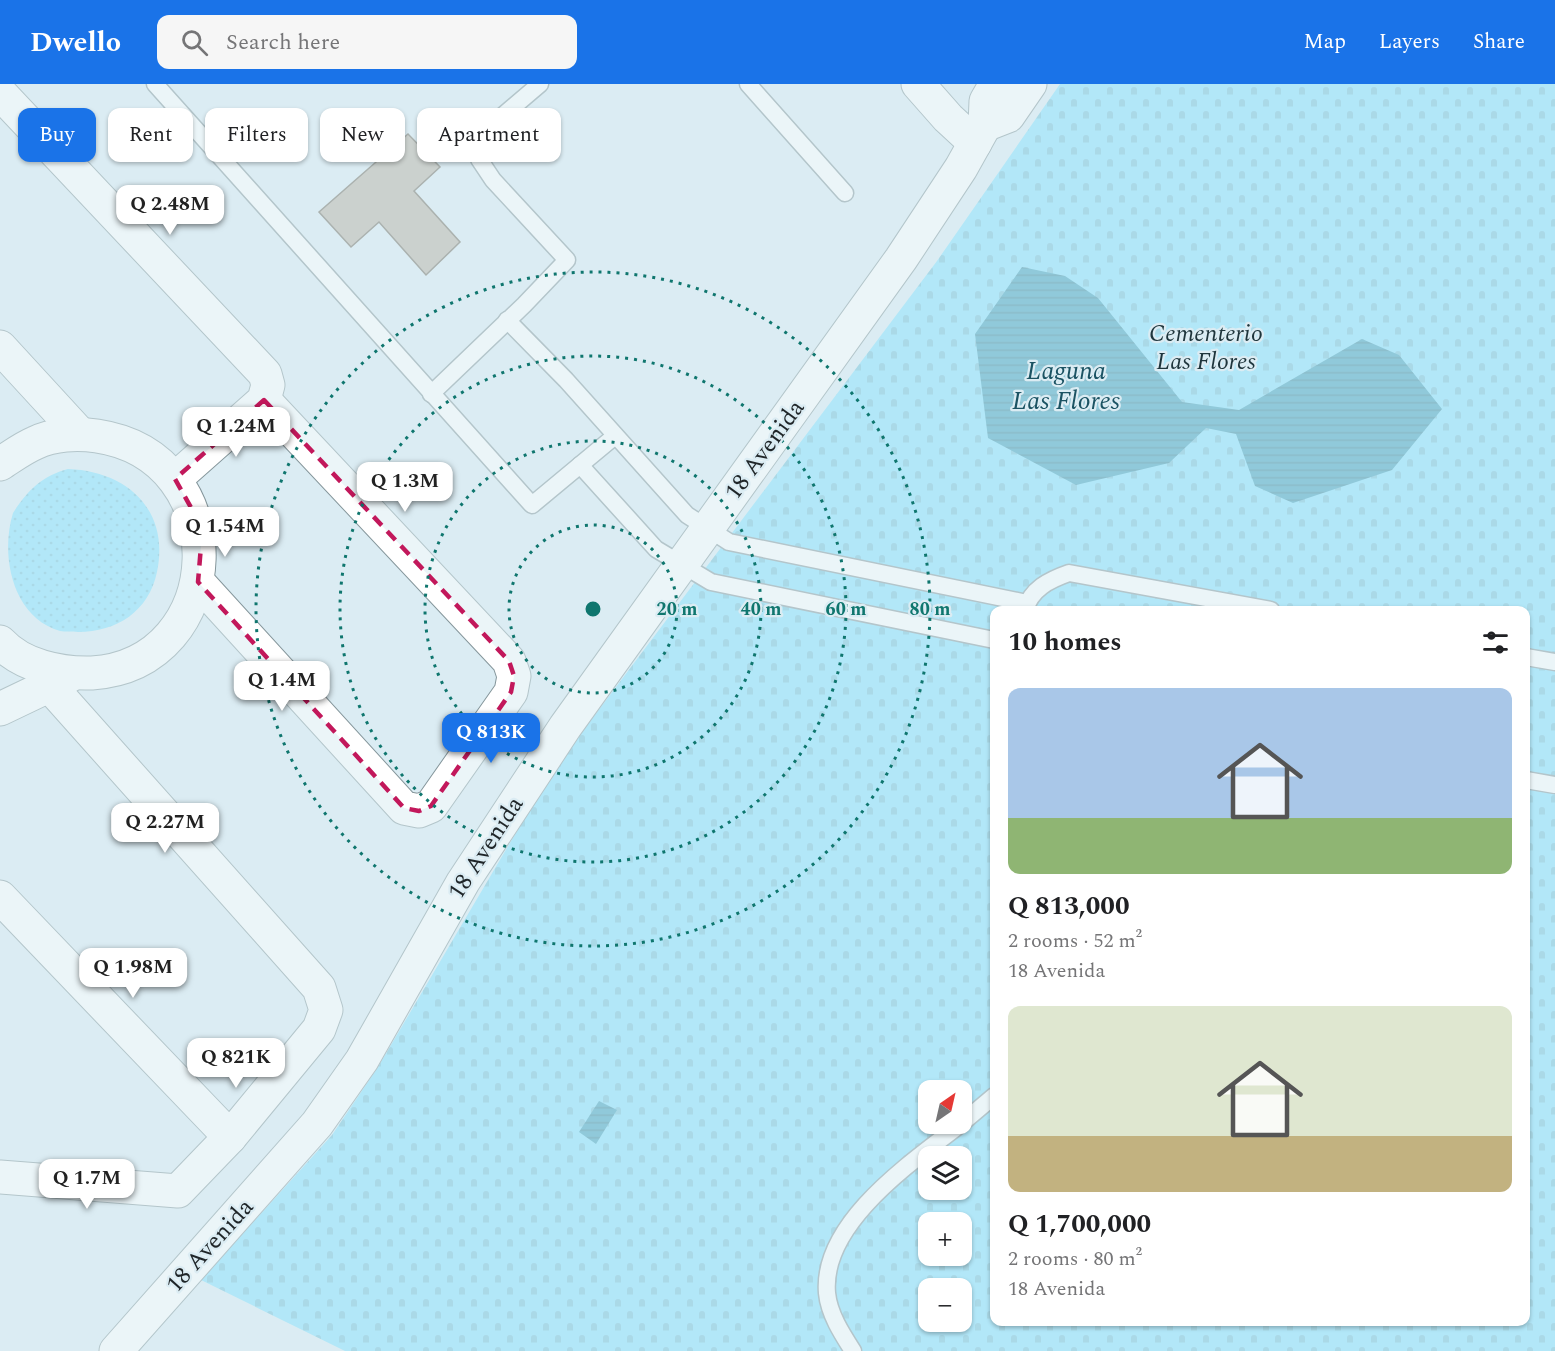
<!DOCTYPE html>
<meta charset="utf-8">
<style>
:root{--surface:#fff;--page:#f6f6f6;--text:#202124;--muted:#757577;--accent:#1a73e8}
body{margin:0;font-family:Spectral,serif;background:var(--page);color:var(--text);height:100vh;display:flex;flex-direction:column;font-size:22px;white-space:nowrap}
*{box-sizing:border-box;margin:0}
p{font-size:20px;color:var(--muted)}
.icon{flex:none;width:33px;height:33px;fill:none;stroke:currentColor;stroke-width:2;stroke-linecap:round;stroke-linejoin:round}
.map{position:relative;flex:1;overflow:hidden}
.drawer{position:absolute;left:990px;top:522px;width:540px;height:720px;display:flex;flex-direction:column;background:var(--surface);border-radius:12px;box-shadow:0 2px 4px #0004}
.drawer>*{flex:none}
.hud{position:absolute;left:18px;top:24px;width:570px;height:54px;display:flex;gap:12px}
.needle{width:39px;rotate:34deg}
.tools{position:absolute;left:918px;top:996px;display:grid;gap:12px}
.tools a{display:grid;place-items:center;width:54px;height:54px;border-radius:12px;background:var(--surface);box-shadow:0 2px 4px #0004;font-size:30px}
.price{position:absolute;translate:-50% -51px;padding:0 14px;border-radius:12px;background:#fff;color:#222;font-size:20px;line-height:39px;filter:drop-shadow(0 2px 3px #0008)}
.price::after{content:'';position:absolute;left:50%;top:36px;width:18px;height:14px;margin-left:-9px;background:inherit;clip-path:polygon(0 0,100% 0,50% 100%)}
.price.on{background:var(--accent);color:#fff}
ul{padding:0;list-style:none}
li{display:grid;align-content:center;gap:12px;height:318px;padding:0 18px}
li span{display:grid;place-items:center;height:186px;border-radius:12px;color:#555}
li>.icon{margin-inline-start:auto}
span .icon{width:108px;height:108px;fill:#fffc;stroke-width:1}
li b{font-size:26px}
h2{display:flex;justify-content:space-between;align-items:center;height:72px;padding:0 18px;font-size:26px}
.tag{padding:0 21px;border-radius:12px;background:var(--surface);box-shadow:0 2px 4px #0004;font-size:21px;line-height:54px}
.tag.on{background:var(--accent);color:#fff}
header{display:flex;align-items:center;gap:36px;box-sizing:border-box;height:84px;padding:0 30px;background:var(--accent);color:#fff}
header strong{font-size:28px}
nav{display:flex;gap:33px;margin-inline-start:auto;font-size:21px}
.search{width:420px;height:54px;background:var(--page);display:flex;align-items:center;gap:15px;box-sizing:border-box;padding:0 21px;border-radius:12px;color:var(--muted);font-size:22px}
.map>svg:first-child{display:block}
</style>
<header>
<strong>Dwello</strong>
<div class="search"><svg class="icon" aria-label="search" viewBox="0 0 24 24"><circle cx="10" cy="10" r="6"/><path d="M15 15l6 6"/></svg>Search here</div>
<nav><a>Map</a><a>Layers</a><a>Share</a></nav>
</header>
<div class="map">
<svg width="1555" height="1267" viewBox="0 0 1555 1267">
<defs>
<pattern id="cemetery-stones" width="16" height="16" patternUnits="userSpaceOnUse" patternTransform="scale(1.5)"><rect width="16" height="16" fill="#82e0fe"/><path d="M2 7V4a2 2 0 0 1 4 0v3zM10 15v-3a2 2 0 0 1 4 0v3z" fill="#70c0da"/></pattern>
<pattern id="park-dots" width="8" height="8" patternUnits="userSpaceOnUse" patternTransform="scale(1.5)"><rect width="8" height="8" fill="#82e0fe"/><path d="M2 2h.1M6 6h.1" fill="none" stroke="#70c0da" stroke-width="1.8" stroke-linecap="round"/></pattern>
<pattern id="water-rules" width="6" height="5" patternUnits="userSpaceOnUse" patternTransform="scale(1.5)"><rect width="6" height="5" fill="#369ebc"/><path d="M0 2.5h6" fill="none" stroke="#2d8199"/></pattern>
</defs>
<rect width="100%" height="100%" fill="#dbecf3"/>
<path fill="url(#cemetery-stones)" fill-rule="evenodd" d="M1060,0H1555V1267H345L201,1196L332,1051L378,983L524,735L582,648L937,177ZM994,526H1526V1238H994ZM928,1006H962V1040H928ZM928,1072H962V1106H928ZM928,1138H962V1172H928ZM928,1204H962V1238H928Z"/>
<path fill="url(#park-dots)" d="M68,385C127,387 170,426 157,488C149,527 117,548 78,548C72,547 65,548 60,547C12,533 0,471 13,429C27,407 42,392 68,385Z"/>
<g fill="url(#water-rules)">
<polygon points="1022,183 1065,192 1098,214 1182,318 1239,326 1362,255 1399,271 1442,325 1392,386 1293,419 1255,402 1236,350 1206,344 1169,379 1076,401 988,354 975,250"/>
<polygon points="599,1017 617,1026 596,1060 579,1048"/>
</g>
<polygon fill="#b9b0a3" stroke="#716a5e" stroke-width="1.5" points="408,50 440,83 414,107 460,158 426,191 379,138 351,163 319,128"/>
<g fill="none" stroke-linecap="round" stroke-linejoin="round">
<g stroke="#85969b" stroke-width="19">
<g id="service">
<polyline points="155,0 532,421 615,352"/>
<polyline points="748,0 845,109"/>
<polyline points="507,236 566,296 687,431 729,458 1027,519"/>
<polyline points="431,310 524,221 567,176 493,96 479,75 480,60 486,46 540,0"/>
<polyline points="580,381 656,465 711,498 994,556"/>
<path d="M1025,526C1031,505 1049,496 1069,489L1271,526"/>
<polyline points="1526,573 1555,578"/>
<polyline points="1526,696 1555,701"/>
<polyline points="962,1039 994,1012"/>
<path d="M853,1267C842,1250 829,1230 827,1209C821,1139 912,1078 961,1040"/>
</g>
</g>
<g stroke="#85969b" stroke-width="35">
<g id="minor">
<polyline points="918,0 948,34 975,59"/>
<polyline points="996,0 986,17 985,41 1008,32 1030,0"/>
<polyline points="0,9 265,290 268,301 264,316 175,395"/>
<polyline points="0,263 79,349"/>
<path d="M0,380C11,373 23,364 35,359C53,350 78,349 97,352C238,373 230,580 92,589C60,590 22,582 0,558"/>
<polyline points="198,498 404,724 419,727 431,722 511,608 514,592 509,577 264,316"/>
<polyline points="0,625 69,592"/>
<polyline points="0,813 230,1053"/>
<polyline points="0,1093 178,1107 230,1053 319,945 326,926 319,904 50,602"/>
</g>
</g>
<g stroke="#85969b" stroke-width="35">
<polyline id="tertiary" points="116,1267 317,1040 362,976 463,798 565,643 901,175 961,84 985,41"/>
</g>
<use href="#service" stroke="#fff" stroke-width="16"/>
<use href="#minor" stroke="#fff" stroke-width="33"/>
<use href="#tertiary" stroke="#fff" stroke-width="33"/>
</g>
<path d="M0 0H1555V1267H0ZM264,316L509,577L514,592L511,608L431,722L419,727L404,724L198,498L201,462L193,427L175,395Z" fill="#dbecf3" fill-opacity=".55" fill-rule="evenodd"/>
<path fill="none" stroke="#c2185b" stroke-width="4.5" stroke-dasharray="12 8" stroke-linejoin="round" d="M264,316L509,577L514,592L511,608L431,722L419,727L404,724L198,498L201,462L193,427L175,395Z"/>
<g fill="none" stroke="#0f766e" stroke-width="3" stroke-dasharray="3 6">
<circle cx="593" cy="525" r="84"/>
<circle cx="593" cy="525" r="168"/>
<circle cx="593" cy="525" r="253"/>
<circle cx="593" cy="525" r="337"/>
</g>
<g text-anchor="middle" dominant-baseline="central" stroke-width="4.5" stroke-linejoin="round" paint-order="stroke">
<g font-size="24" font-style="italic" fill="#1e353c" stroke="#dbecf3">
<text x="1206" y="250">Cementerio<tspan x="1206" dy="28">Las Flores</tspan></text>
</g>
<g font-size="24" fill="#1f2528" stroke="#dbecf3">
<text transform="translate(765 366) rotate(-54)">18 Avenida</text>
<text transform="translate(486 764) rotate(-57)">18 Avenida</text>
<text transform="translate(210 1162) rotate(-48)">18 Avenida</text>
</g>
<g font-size="26" font-style="italic" fill="#1b5363" stroke="#dbecf3">
<text x="1066" y="287">Laguna<tspan x="1066" dy="30">Las Flores</tspan></text>
</g>
</g>
<circle cx="593" cy="525" r="9" fill="#0f766e" stroke="#dbecf3" stroke-width="3"/>
<g font-size="18" text-anchor="middle" font-weight="bold" fill="#0f766e" stroke="#dbecf3" stroke-width="4.5" stroke-linejoin="round" paint-order="stroke">
<text x="677" y="531">20 m</text>
<text x="761" y="531">40 m</text>
<text x="846" y="531">60 m</text>
<text x="930" y="531">80 m</text>
</g>
</svg>
<div class="tools">
<a><svg class="needle" viewBox="-14 -14 28 28"><path d="M0-13l5 13h-10z" fill="#e53935"/><path d="M0 13l5-13h-10z" fill="#757577"/></svg></a>
<a><svg class="icon" aria-label="layers" viewBox="0 0 24 24"><path d="M12 4l9 5-9 5-9-5zM3 14l9 5 9-5"/></svg></a>
<a>+</a>
<a>−</a>
</div>
<b class="price" style="left:170px;top:152px">Q 2.48M</b>
<b class="price" style="left:236px;top:374px">Q 1.24M</b>
<b class="price" style="left:405px;top:429px">Q 1.3M</b>
<b class="price" style="left:225px;top:474px">Q 1.54M</b>
<b class="price" style="left:282px;top:628px">Q 1.4M</b>
<b class="price on" style="left:491px;top:680px">Q 813K</b>
<b class="price" style="left:165px;top:770px">Q 2.27M</b>
<b class="price" style="left:133px;top:915px">Q 1.98M</b>
<b class="price" style="left:236px;top:1005px">Q 821K</b>
<b class="price" style="left:87px;top:1126px">Q 1.7M</b>
<div class="hud">
<a class="tag on">Buy</a>
<a class="tag">Rent</a>
<a class="tag">Filters</a>
<a class="tag">New</a>
<a class="tag">Apartment</a>
</div>
<section class="drawer">
<h2>10 homes<svg class="icon" aria-label="filters" viewBox="0 0 24 24"><path d="M4 7h16M4 17h16"/><circle cx="9" cy="7" r="2"/><circle cx="15" cy="17" r="2"/></svg></h2>
<ul>
<li><span style="background:linear-gradient(#a9c7e8 70%,#8fb573 0)"><svg class="icon" aria-label="home" viewBox="0 0 24 24"><path d="M3 11l9-7 9 7M6 9v11h12V9"/></svg></span><div><b>Q 813,000</b><p>2 rooms · 52 m²</p><p>18 Avenida</p></div></li>
<li><span style="background:linear-gradient(#dfe7d0 70%,#c2b280 0)"><svg class="icon" aria-label="home" viewBox="0 0 24 24"><path d="M3 11l9-7 9 7M6 9v11h12V9"/></svg></span><div><b>Q 1,700,000</b><p>2 rooms · 80 m²</p><p>18 Avenida</p></div></li>
</ul>
</section>
</div>
